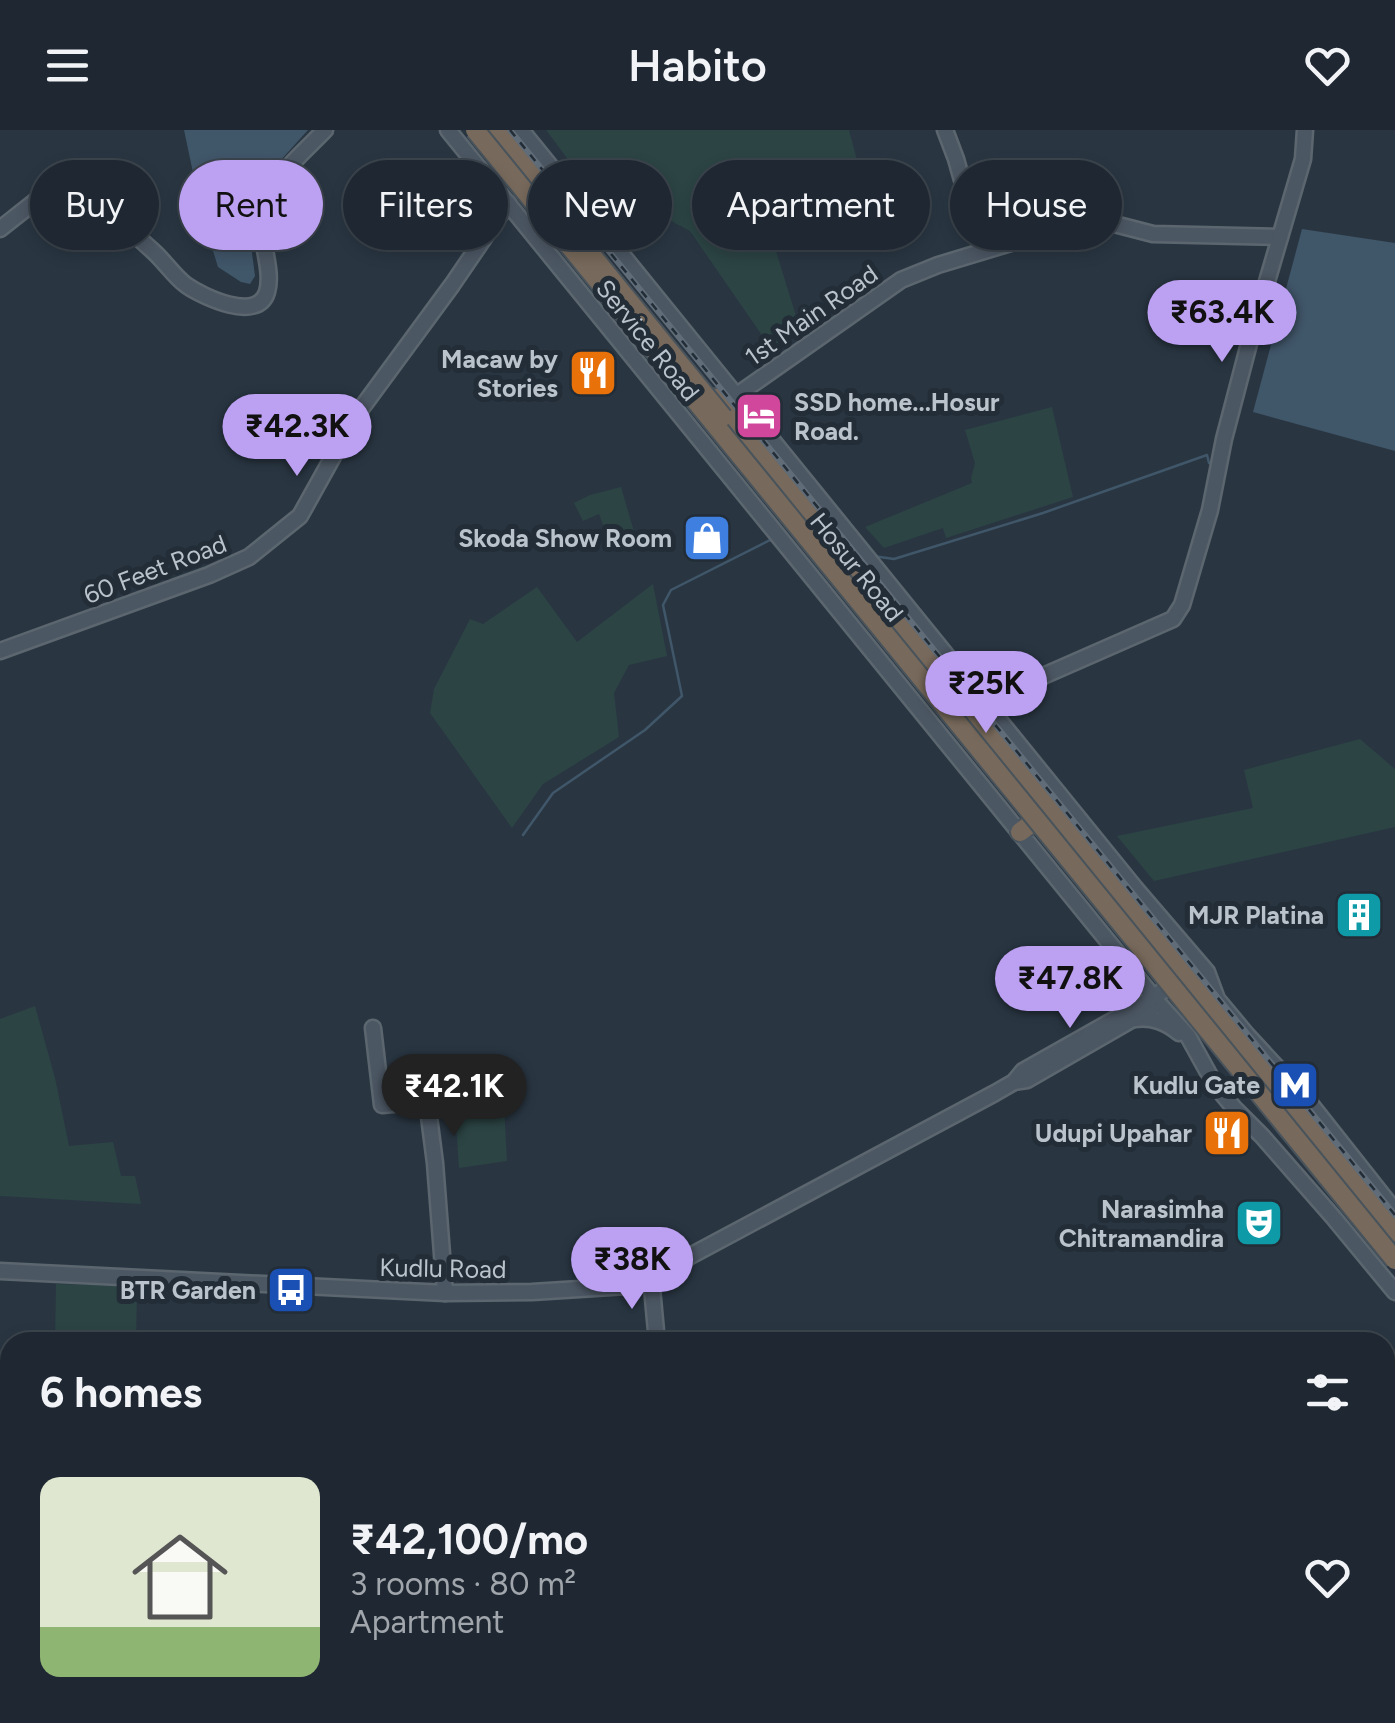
<!DOCTYPE html>
<meta charset="utf-8">
<style>
:root{--surface:#1f2832;--page:#2c343e;--text:#f1f3f6;--muted:#a1a6ac;--line:#3c444d;--accent:#bca0f2}
body{margin:0;font-family:Figtree,sans-serif;background:var(--page);color:var(--text);height:100vh;display:flex;flex-direction:column;font-size:38px;white-space:nowrap}
*{box-sizing:border-box;margin:0}
p{font-size:32px;color:var(--muted)}
.icon{flex:none;width:55px;height:55px;fill:none;stroke:currentColor;stroke-width:2;stroke-linecap:round;stroke-linejoin:round}
.map{position:relative;flex:1;overflow:hidden}
.side{position:absolute;left:0px;top:1202px;width:1395px;height:392px;display:flex;flex-direction:column;background:var(--surface);border-radius:30px 30px 0 0;box-shadow:0 5px 15px #0003,0 0 0 2px var(--line)}
.side>*{flex:none}
.hud{position:absolute;left:30px;top:30px;width:1335px;height:90px;display:flex;gap:20px}
.price{position:absolute;translate:-50% -85px;padding:0 22px;border-radius:35px;background:var(--accent);color:#111;font-size:32px;line-height:65px;filter:drop-shadow(0 2px 5px #0008)}
.price::after{content:'';position:absolute;left:50%;top:60px;width:30px;height:22px;margin-left:-15px;background:inherit;clip-path:polygon(0 0,100% 0,50% 100%)}
.price.on{background:#222;color:#fff}
ul{padding:0;list-style:none}
li{display:flex;align-items:center;gap:30px;height:250px;padding:0 40px}
li+li{border-top:2px solid var(--line)}
li span{display:grid;place-items:center;flex:none;width:280px;height:200px;border-radius:20px;color:#555}
li>.icon{margin-inline-start:auto}
span .icon{width:120px;height:120px;fill:#fffc;stroke-width:1}
li b{font-size:42px}
h2{display:flex;justify-content:space-between;align-items:center;height:120px;padding:0 40px;font-size:42px}
.pill{padding:0 35px;border-radius:45px;background:var(--surface);box-shadow:0 5px 15px #0003,0 0 0 2px var(--line);font-size:35px;line-height:90px}
.pill.on{background:var(--accent);color:#111}
header{display:flex;justify-content:space-between;align-items:center;height:130px;padding:0 40px;background:var(--surface);font-size:45px;font-weight:600}
.map>svg:first-child{display:block}
</style>
<header><svg class="icon" aria-label="menu" viewBox="0 0 24 24"><path d="M4 6h16M4 12h16M4 18h16"/></svg>Habito<svg class="icon" aria-label="heart" viewBox="0 0 24 24"><path d="M12 20l-8-8c-3-5 5-10 8-4 3-6 11-1 8 4z"/></svg></header>
<div class="map">
<svg width="1395" height="1593" viewBox="0 0 1395 1593">
<rect width="100%" height="100%" fill="#293642"/>
<g fill="#2c4444">
<polygon points="546,0 849,0 861,45 776,121 800,199 770,217 690,101 576,40"/>
<polygon points="1052,277 1073,367 946,408 943,398 884,418 865,397 972,353 971,348 975,333 965,300"/>
<polygon points="621,357 635,405 610,414 599,384 583,391 574,373 590,365"/>
<polygon points="653,454 667,526 629,535 614,563 619,607 543,654 512,698 430,583 434,559 470,489 483,494 537,457 577,512"/>
<polygon points="1360,609 1395,639 1395,697 1154,751 1117,706 1253,678 1244,640"/>
<polygon points="35,876 55,948 69,1016 113,1012 121,1046 135,1046 141,1074 0,1066 0,889"/>
<polygon points="503,960 507,1031 459,1038 454,962"/>
<polygon points="56,1154 137,1156 136,1212 55,1212"/>
<polygon points="731,1585 1004,1585 966,1593 733,1593"/>
<polygon points="1107,1585 1186,1585 1187,1588 1190,1585 1291,1585 1292,1593 1110,1593"/>
</g>
<g fill="#405669">
<polygon points="184,0 308,0 251,63 247,85 255,146 250,154 241,152 218,137 202,85"/>
<polygon points="1302,99 1395,113 1395,321 1253,282"/>
</g>
<g fill="none" stroke-linecap="round" stroke-linejoin="round">
<g stroke="#405669" stroke-width="2.5">
<polyline points="873,426 894,429 1043,383 1207,325 1209,333"/>
<polyline points="523,705 553,663 645,600 682,566 663,475 671,460 770,410 776,411"/>
</g>
<g stroke="#5b666f" stroke-width="19">
<g id="secondary">
<polyline points="448,0 1159,874 1188,906 1215,955 1234,978 1262,1006 1333,1087 1395,1162"/>
<polyline points="521,0 1135,758 1207,842 1217,869 1247,905 1308,971 1395,1081"/>
<polyline points="945,0 956,29 982,121"/>
<path d="M0,99L66,47C96,72 126,96 154,122C165,132 174,146 186,155C203,167 258,193 267,162C272,146 265,124 263,108C262,98 260,88 263,78C270,50 306,20 325,0"/>
<polyline points="730,270 901,150 938,135 1047,102 1095,89 1153,104 1280,107"/>
<polyline points="0,521 209,445 249,427 300,386 355,287 452,155 508,73"/>
<polyline points="986,571 1173,489 1182,475 1210,380 1224,309 1251,206 1303,29 1305,0"/>
<path d="M1135,889C1153,887 1166,892 1179,903"/>
<polyline points="373,898 382,975 427,971 435,1033 445,1163"/>
<polyline points="1014,952 1027,950 1152,878"/>
<polyline points="0,1141 445,1163 532,1162 627,1156 651,1147 995,963 1014,952 1023,941 1154,867 1179,849"/>
<polyline points="651,1147 657,1212"/>
<polyline points="569,1593 569,1585"/>
</g>
</g>
<g stroke="#48535c" stroke-width="22">
<g id="highway">
<polyline points="498,0 574,93"/>
<polyline points="716,268 1395,1102"/>
<polyline points="1020,702 1032,693"/>
</g>
</g>
<use href="#secondary" stroke="#4c5764" stroke-width="14"/>
<use href="#highway" stroke="#77695b" stroke-width="18"/>
<g stroke="#606c78" stroke-width="6">
<polyline id="rail" points="510,0 1395,1085"/>
</g>
<use href="#rail" stroke="#222d37" stroke-width="2.5" stroke-dasharray="8" stroke-linecap="butt"/>
<g stroke="#48535c" stroke-width="22" stroke-linecap="butt">
<g id="highway-bridge">
<polyline points="475,0 1395,1130"/>
<polyline points="560,86 723,287"/>
</g>
</g>
<use href="#highway-bridge" stroke="#77695b" stroke-width="18"/>
</g>
<defs>
<g id="restaurant-square" transform="scale(2.5)"><rect x="-9" y="-9" width="18" height="18" rx="4" fill="#e8710a" stroke="#222d37"/><path d="M-5-6h1v4h1v-4h1v4h1v-4h1v5L-1.5 .5V6h-2V.5L-5-1ZM5-6V6H3V1.5H1.5Q1.5-4 5-6Z" fill="#fff"/></g>
<g id="hotel-square" transform="scale(2.5)"><rect x="-9" y="-9" width="18" height="18" rx="4" fill="#d1479c" stroke="#222d37"/><path d="M-6-4.5h1.5V1H6V5H4.5V3h-9V5H-6ZM-4 0a1.8 1.8 0 1 1 3.6 0ZM.5 0V-2.5h3Q6-2.5 6 0Z" fill="#fff"/></g>
<g id="shop-square" transform="scale(2.5)"><rect x="-9" y="-9" width="18" height="18" rx="4" fill="#3f7fe0" stroke="#222d37"/><path d="M-5-2.5h2.3a2.7 3.5 0 0 1 5.4 0H5L5.5 6h-11ZM-1.5-2.5h3a1.5 2.3 0 0 0-3 0Z" fill="#fff"/></g>
<g id="building-square" transform="scale(2.5)"><rect x="-9" y="-9" width="18" height="18" rx="4" fill="#0f9aa8" stroke="#222d37"/><path d="M-4-6H4V6H1V3H-1V6H-4ZM-2.5-4.3h1.7v1.8h-1.7ZM.8-4.3h1.7v1.8H.8ZM-2.5-1h1.7V.8h-1.7ZM.8-1h1.7V.8H.8Z" fill="#fff"/></g>
<g id="metro-square" transform="scale(2.5)"><rect x="-9" y="-9" width="18" height="18" rx="4" fill="#1a4fb4" stroke="#222d37"/><path d="M-5.5 5V-5H-3L0 0L3-5H5.5V5H3V-.5L0 4L-3-.5V5Z" fill="#fff"/></g>
<g id="theatre-square" transform="scale(2.5)"><rect x="-9" y="-9" width="18" height="18" rx="4" fill="#0f9aa8" stroke="#222d37"/><path d="M-5-5.5Q0-4 5-5.5V0Q5 5 0 6Q-5 5-5 0ZM-3.3-2.5H-1v1.5H-3.3ZM1-2.5H3.3v1.5H1ZM-2.8 1Q0 5.5 2.8 1Z" fill="#fff"/></g>
<g id="bus-square" transform="scale(2.5)"><rect x="-9" y="-9" width="18" height="18" rx="4" fill="#1a4fb4" stroke="#222d37"/><path d="M-5-6H5V4H4V6H2V4H-2V6H-4V4H-5ZM-3.5-4V0h7V-4ZM-3.5 1.2v1.5H-2V1.2ZM2 1.2v1.5H3.5V1.2Z" fill="#fff"/></g>
</defs>
<g fill-rule="evenodd">
<use href="#restaurant-square" x="593" y="243"/>
<use href="#hotel-square" x="759" y="286"/>
<use href="#shop-square" x="707" y="408"/>
<use href="#building-square" x="1359" y="785"/>
<use href="#metro-square" x="1295" y="955"/>
<use href="#restaurant-square" x="1227" y="1003"/>
<use href="#theatre-square" x="1259" y="1093"/>
<use href="#bus-square" x="291" y="1160"/>
</g>
<g text-anchor="middle" dominant-baseline="central" stroke-width="10" stroke-linejoin="round" paint-order="stroke">
<g font-size="25" fill="#bac3cb" stroke="#222d37">
<text transform="translate(811 185) rotate(-35)">1st Main Road</text>
<text transform="translate(648 210) rotate(51)">Service Road</text>
<text transform="translate(857 437) rotate(51)">Hosur Road</text>
<text transform="translate(155 439) rotate(-21)">60 Feet Road</text>
<text transform="translate(443 1138) rotate(1)">Kudlu Road</text>
</g>
<g font-size="25" font-weight="bold" fill="#bac3cb" stroke="#222d37" text-anchor="end">
<text x="558" y="229">Macaw by<tspan x="558" dy="29">Stories</tspan></text>
<text x="794" y="272" text-anchor="start">SSD home...Hosur<tspan x="794" dy="29">Road.</tspan></text>
<text x="672" y="408">Skoda Show Room</text>
<text x="1324" y="785">MJR Platina</text>
<text x="1260" y="955">Kudlu Gate</text>
<text x="1192" y="1003">Udupi Upahar</text>
<text x="1224" y="1079">Narasimha<tspan x="1224" dy="29">Chitramandira</tspan></text>
<text x="256" y="1160">BTR Garden</text>
</g>
</g>
</svg>
<b class="price" style="left:1222px;top:235px">₹63.4K</b>
<b class="price" style="left:297px;top:349px">₹42.3K</b>
<b class="price" style="left:986px;top:606px">₹25K</b>
<b class="price" style="left:1070px;top:901px">₹47.8K</b>
<b class="price on" style="left:454px;top:1009px">₹42.1K</b>
<b class="price" style="left:632px;top:1182px">₹38K</b>
<div class="hud">
<a class="pill">Buy</a>
<a class="pill on">Rent</a>
<a class="pill">Filters</a>
<a class="pill">New</a>
<a class="pill">Apartment</a>
<a class="pill">House</a>
</div>
<section class="side">
<h2>6 homes<svg class="icon" aria-label="filters" viewBox="0 0 24 24"><path d="M4 7h16M4 17h16"/><circle cx="9" cy="7" r="2"/><circle cx="15" cy="17" r="2"/></svg></h2>
<ul>
<li><span style="background:linear-gradient(#dfe7d0 75%,#8fb573 0)"><svg class="icon" aria-label="home" viewBox="0 0 24 24"><path d="M3 11l9-7 9 7M6 9v11h12V9"/></svg></span><div><b>₹42,100/mo</b><p>3 rooms · 80 m²</p><p>Apartment</p></div><svg class="icon" aria-label="heart" viewBox="0 0 24 24"><path d="M12 20l-8-8c-3-5 5-10 8-4 3-6 11-1 8 4z"/></svg></li>
</ul>
</section>
</div>
